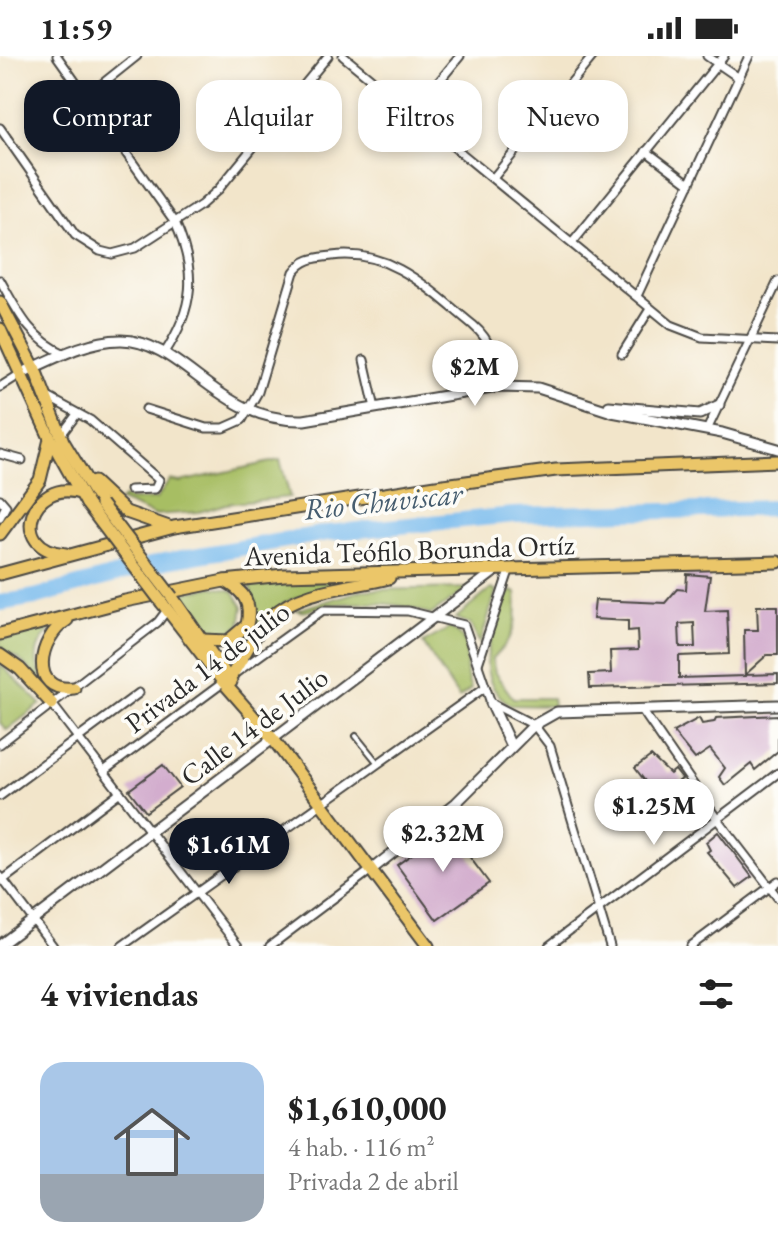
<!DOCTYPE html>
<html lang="es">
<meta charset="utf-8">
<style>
:root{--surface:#fff;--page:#f6f6f6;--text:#222;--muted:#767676;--line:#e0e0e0;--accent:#111827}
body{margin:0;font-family:"EB Garamond",serif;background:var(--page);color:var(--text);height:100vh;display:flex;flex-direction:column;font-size:30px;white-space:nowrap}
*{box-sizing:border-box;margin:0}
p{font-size:26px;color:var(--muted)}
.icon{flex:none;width:44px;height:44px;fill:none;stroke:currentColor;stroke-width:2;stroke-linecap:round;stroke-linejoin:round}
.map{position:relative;height:890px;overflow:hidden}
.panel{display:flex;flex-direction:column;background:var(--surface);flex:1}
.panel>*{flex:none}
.top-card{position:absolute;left:24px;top:24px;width:730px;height:72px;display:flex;gap:16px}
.price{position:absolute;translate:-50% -68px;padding:0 18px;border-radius:28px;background:#fff;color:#222;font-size:26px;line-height:52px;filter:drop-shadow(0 2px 4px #0008)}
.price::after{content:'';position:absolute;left:50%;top:48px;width:24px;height:18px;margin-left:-12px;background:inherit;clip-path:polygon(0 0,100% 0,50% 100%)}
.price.current{background:var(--accent);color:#fff}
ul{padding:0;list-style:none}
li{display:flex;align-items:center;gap:24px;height:200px;padding:0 40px}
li+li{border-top:2px solid var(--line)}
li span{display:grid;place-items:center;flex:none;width:224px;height:160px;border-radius:24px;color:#555}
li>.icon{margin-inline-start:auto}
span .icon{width:96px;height:96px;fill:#fffc;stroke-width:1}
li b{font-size:34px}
h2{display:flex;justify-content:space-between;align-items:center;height:96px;padding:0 40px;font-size:34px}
.chip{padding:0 28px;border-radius:24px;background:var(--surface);box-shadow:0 4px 12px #0003;font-size:28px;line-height:72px}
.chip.current{background:var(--accent);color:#fff}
.status{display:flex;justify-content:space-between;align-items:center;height:56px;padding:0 40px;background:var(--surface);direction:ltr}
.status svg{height:22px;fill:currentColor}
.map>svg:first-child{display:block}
</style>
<div class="status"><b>11:59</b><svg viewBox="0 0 49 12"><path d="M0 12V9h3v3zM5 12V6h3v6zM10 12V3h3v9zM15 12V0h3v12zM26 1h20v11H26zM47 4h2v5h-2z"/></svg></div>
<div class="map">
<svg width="778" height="890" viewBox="0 0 778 890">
<rect width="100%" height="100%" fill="#fdfcf7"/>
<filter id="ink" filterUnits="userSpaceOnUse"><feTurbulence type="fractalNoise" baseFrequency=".0125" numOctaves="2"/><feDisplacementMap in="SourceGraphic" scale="16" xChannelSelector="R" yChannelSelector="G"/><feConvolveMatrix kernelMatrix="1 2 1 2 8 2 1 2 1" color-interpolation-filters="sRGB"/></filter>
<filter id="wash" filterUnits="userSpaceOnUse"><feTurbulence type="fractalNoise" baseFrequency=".006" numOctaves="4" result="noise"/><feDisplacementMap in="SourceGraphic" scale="32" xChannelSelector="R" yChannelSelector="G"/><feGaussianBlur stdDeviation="1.8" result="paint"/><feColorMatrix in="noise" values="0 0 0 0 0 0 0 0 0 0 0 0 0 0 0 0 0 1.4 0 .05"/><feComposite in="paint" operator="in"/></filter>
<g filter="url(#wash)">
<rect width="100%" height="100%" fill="#f2e5ca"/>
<g fill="#a7be63" stroke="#697447" stroke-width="2">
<polygon points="280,404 290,441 226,448 199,456 154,459 120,445 125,441 131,444 156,443 170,424 180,426"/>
<path d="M316,525L343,526L285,546L232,611L218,599C222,595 233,594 240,589C265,572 253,551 250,528Z"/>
<path d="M213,531L233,535L243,551L240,569C206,596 196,564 180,538Z"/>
<path d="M469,532L430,559C403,545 358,546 327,549C316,550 307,559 297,554L363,534Z"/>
<polygon points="491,533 496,535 480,588 470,568 456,562"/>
<path d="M512,535L516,537C519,566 514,583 492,603L495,617L513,642H552L553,650L511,649C469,623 493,580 504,543Z"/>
<path d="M53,571C27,596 35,615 55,639L19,603L0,592V583Z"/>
<path d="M450,572C478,586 459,610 471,633L459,642L423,587Z"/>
<polygon points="0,608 41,648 7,674 0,667"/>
</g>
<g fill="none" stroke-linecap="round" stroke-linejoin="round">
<polyline stroke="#77baed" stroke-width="16" points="0,547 35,541 165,505 327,477 514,459 778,452"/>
</g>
<g id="blocks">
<g fill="#d3adce" fill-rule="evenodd">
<path d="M687,518L710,520L705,555L727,554L729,598L679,600V622L745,620L744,574H758L757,550H778V599H767L745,619L778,618V627L590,632L589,618L611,617L610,595L638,594L637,574L628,575V565L593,563L595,544L665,547L677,533L686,534ZM694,567L695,591H680L679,568Z"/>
<polygon points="778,659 778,695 755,714 751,708 725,729 719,721 725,712 710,693 695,703 673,676 699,662 702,668 714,666 716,662"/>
<polygon points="651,700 670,718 675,714 682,723 679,725 694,749 682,764 663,738 653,746 643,733 648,729 635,712"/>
<polygon points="163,709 180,731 146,756 129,734"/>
<polygon points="448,772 489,827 437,864 397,809"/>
<polygon points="718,776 752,821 737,832 707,796 710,794 706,786"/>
</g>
</g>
</g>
<g filter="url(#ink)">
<use href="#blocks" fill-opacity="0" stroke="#494743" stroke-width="2"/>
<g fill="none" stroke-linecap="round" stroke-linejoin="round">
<g stroke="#494743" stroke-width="8">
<polyline id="service" points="356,680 377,706"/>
</g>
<g stroke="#494743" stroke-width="11">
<g id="minor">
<path d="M57,0L175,166C197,216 195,251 164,298"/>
<polyline points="343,0 671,269 702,281 778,285"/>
<polyline points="707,0 739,22"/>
<polyline points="87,40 137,0"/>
<polyline points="414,56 460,0"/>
<polyline points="0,72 75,179 100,195 112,198 135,192 201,149 218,134 328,0"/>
<polyline points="646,95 690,128"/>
<polyline points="494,121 593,0"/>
<polyline points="573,186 724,0"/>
<path d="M0,224C18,256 30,283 65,298"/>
<polyline points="637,240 749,0"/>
<polyline points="622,298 650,253"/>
<polyline points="364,304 375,352"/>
<polyline points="0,331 22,317"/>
<polyline points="46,340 90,364 159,424 155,433 130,434"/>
<path d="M146,353L206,372H224L242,364L258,336L294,216C304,202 316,202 332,200C391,192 431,235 473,269C494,287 495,305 498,331"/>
<polyline points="707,374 778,225"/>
<polyline points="61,379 77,358"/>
<polyline points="0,398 22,404"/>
<polyline points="0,443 6,450 0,461"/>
<polyline points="478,608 509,515"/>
<polyline points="237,616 323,554 408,555 464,569 491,647 534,669 550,690 610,890"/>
<polyline points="52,648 238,890"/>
<polyline points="642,654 717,763 778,842"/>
<polyline points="0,688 158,566 167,554"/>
<polyline points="104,715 224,626"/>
<polyline points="0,740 139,637"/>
<polyline points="0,820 53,890"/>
<polyline points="3,824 120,736"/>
<polyline points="122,890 484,632"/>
<polyline points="270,890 371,814"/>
<polyline points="549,890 778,717"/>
<polyline points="691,890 778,825"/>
</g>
</g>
<g stroke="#494743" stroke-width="13">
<g id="tertiary">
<path d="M22,317C53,303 87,284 121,284C185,285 217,367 304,364L498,331L538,332L612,356L722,377L778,393"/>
<polyline points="609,350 700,358 719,349"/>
<polyline points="491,647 511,690"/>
<polyline points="371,814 456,747 534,669 557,656 778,649"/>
<polyline points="0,889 495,515"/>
</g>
</g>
<g stroke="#494743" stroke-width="15">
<g id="primary">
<polyline points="0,246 34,311 63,385 101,448"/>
<polyline points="0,273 50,382 87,448"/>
<polyline points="94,426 126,456 169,471"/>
<polyline points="0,478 40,424 50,383"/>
<path d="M66,498C6,493 32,422 80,437"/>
<polyline points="0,518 174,471 436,430 556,414 778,405"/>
<polyline points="172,541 231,626"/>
<polyline points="162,547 224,627 273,683 428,890"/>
<path d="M67,564C38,582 28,637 74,632"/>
<polyline points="0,578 125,545 224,525 284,519 778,506"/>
<path d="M203,584L228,585L247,569C252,547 244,535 225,525"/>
<polyline points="0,599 20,613 52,648"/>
<path d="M230,622C243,602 255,576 272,560C302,532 351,532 389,522"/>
</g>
</g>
<use href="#service" stroke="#fff" stroke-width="4"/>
<use href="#minor" stroke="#fff" stroke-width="7"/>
<use href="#tertiary" stroke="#fff" stroke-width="9"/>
<use href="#primary" stroke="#ebc669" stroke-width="11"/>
<g stroke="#494743" stroke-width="15" stroke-linecap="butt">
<g id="primary-bridge">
<polyline points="87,448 162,547"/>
<polyline points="101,448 172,541"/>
</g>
</g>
<use href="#primary-bridge" stroke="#ebc669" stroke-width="11"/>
</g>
</g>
<g text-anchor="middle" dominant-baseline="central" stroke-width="7" stroke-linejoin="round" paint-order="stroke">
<g font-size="28" fill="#2b2b2b" stroke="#fdfcf7">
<text transform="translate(409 494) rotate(-2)">Avenida Teófilo Borunda Ortíz</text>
<text transform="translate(207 611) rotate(-37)">Privada 14 de julio</text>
<text transform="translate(254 670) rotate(-37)">Calle 14 de Julio</text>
</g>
<g font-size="30" font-style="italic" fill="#465d6f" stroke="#fdfcf7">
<text transform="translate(383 445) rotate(-6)">Rio Chuviscar</text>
</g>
</g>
</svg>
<b class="price" style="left:475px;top:352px">$2M</b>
<b class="price" style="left:654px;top:791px">$1.25M</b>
<b class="price" style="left:443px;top:818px">$2.32M</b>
<b class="price current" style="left:229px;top:830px">$1.61M</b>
<div class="top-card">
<a class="chip current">Comprar</a>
<a class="chip">Alquilar</a>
<a class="chip">Filtros</a>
<a class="chip">Nuevo</a>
</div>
</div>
<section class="panel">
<h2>4 viviendas<svg class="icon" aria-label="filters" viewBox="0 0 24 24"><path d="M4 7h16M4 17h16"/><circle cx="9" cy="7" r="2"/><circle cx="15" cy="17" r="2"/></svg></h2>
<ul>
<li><span style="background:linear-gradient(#a9c7e8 70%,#9aa5b1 0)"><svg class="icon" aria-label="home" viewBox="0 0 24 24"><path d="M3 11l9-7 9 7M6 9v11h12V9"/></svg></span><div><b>$1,610,000</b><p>4 hab. · 116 m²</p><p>Privada 2 de abril</p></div></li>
</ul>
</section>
